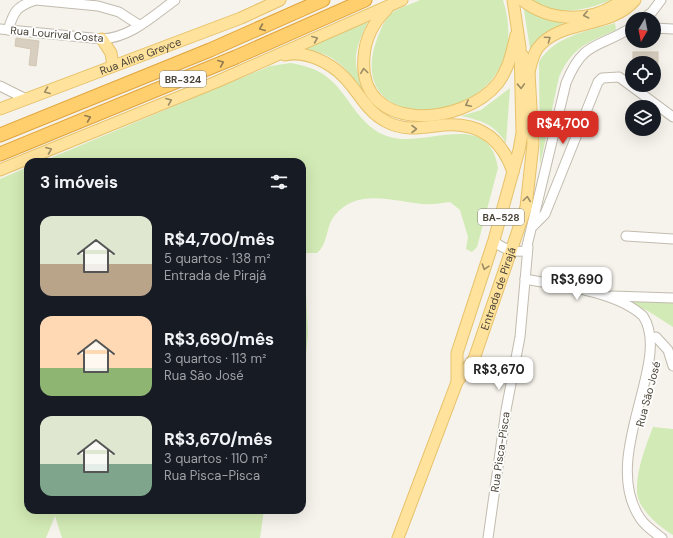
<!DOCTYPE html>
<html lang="pt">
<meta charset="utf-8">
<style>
:root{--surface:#171b24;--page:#20242c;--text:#f1f3f6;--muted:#9ea1a6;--accent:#d93025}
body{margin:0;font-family:"DM Sans",sans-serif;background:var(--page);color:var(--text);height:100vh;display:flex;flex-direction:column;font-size:15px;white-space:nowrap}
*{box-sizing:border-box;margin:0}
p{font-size:13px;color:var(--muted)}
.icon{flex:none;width:22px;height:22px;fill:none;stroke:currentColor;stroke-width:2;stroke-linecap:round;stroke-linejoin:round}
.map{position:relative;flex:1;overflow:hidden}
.sheet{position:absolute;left:24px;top:158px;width:282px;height:356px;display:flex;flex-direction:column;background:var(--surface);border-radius:12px;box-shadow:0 4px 16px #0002}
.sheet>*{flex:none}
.needle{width:26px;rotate:190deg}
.controls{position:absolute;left:625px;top:12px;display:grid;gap:8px}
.controls a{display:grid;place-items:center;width:36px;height:36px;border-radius:50%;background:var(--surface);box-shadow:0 4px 16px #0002;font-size:20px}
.price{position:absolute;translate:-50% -34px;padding:0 9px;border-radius:8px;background:#fff;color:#222;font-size:13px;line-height:26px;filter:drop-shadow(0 1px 2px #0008)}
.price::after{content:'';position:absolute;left:50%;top:24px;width:12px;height:9px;margin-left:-6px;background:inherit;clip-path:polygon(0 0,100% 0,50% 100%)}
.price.on{background:var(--accent);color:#fff}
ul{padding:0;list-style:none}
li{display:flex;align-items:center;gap:12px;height:100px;padding:0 16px}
li span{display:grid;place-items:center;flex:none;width:112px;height:80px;border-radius:12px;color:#555}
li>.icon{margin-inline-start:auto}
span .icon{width:48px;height:48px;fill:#fffc;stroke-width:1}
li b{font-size:17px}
h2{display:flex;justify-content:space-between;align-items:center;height:48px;padding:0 16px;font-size:17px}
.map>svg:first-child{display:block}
</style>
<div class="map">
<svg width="673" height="538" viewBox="0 0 673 538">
<rect width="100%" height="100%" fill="#f6f3ec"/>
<g fill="#d2eab5">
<path d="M420,0H503C542,122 354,148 373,53C375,43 383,21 390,14C398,8 412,4 420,0Z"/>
<path d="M532,0H611C588,10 553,18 532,0Z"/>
<path d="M523,4C541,23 559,23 584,21L531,55Z"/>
<path d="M368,22C352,54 352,64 367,96C348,70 336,52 301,49Z"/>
<path d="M615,23L616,30C587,43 573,46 559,77L540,165L539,62C554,36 588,31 615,23Z"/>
<path d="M291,63C301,65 314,68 323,74C349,91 357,128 390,137C426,148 489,108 498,168L477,247L472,252L466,249L468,237L460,210L450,202C441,203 431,205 422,204C393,201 357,188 335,215C325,227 329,243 317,253H304L308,334L302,397V162H41L270,66Z"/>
<path d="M510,88L506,143C495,125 481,120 461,116L481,110Z"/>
<polygon points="28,167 28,510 264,510 260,538 62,538 55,516 46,538 0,538 0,179"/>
<polygon points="633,301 673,302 673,327 648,311 632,304"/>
<path d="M653,427L673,429V535C659,527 637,508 637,491C636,471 646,445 653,427Z"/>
</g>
<g fill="#d8cfc1" stroke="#d3c7b4">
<polygon points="16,38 39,41 36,66 29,65 31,49 15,46"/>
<rect x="633" y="52" width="25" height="11"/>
</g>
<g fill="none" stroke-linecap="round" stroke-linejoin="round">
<g stroke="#c2bbae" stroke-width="11">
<g id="minor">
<polyline points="36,0 98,6 119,12 139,25"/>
<polyline points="643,19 652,12 661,0"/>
<polyline points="654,28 673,29"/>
<path d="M0,29L102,39C130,38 153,16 175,0"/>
<path d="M8,30C14,11 16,7 35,0"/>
<polyline points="0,86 26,99"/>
<polyline points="533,226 545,214 598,82 602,78 619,77 673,117"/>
<polyline points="626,236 673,239"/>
<path d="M494,240C499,248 518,254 526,250L566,83C584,39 599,49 632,27"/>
<path d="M525,279C561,286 616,291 643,316C673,361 599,456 640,518C645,526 654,532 662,538"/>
<polyline points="612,296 673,298"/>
<polyline points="656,337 668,350 673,366"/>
<polyline points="488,538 506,410 520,337 528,247"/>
</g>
</g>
<g stroke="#e6c16a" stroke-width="13">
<g id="major">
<path d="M522,0C551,23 593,23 622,0"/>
<path d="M387,9C374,22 365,39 364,57C357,134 463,127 498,83C509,68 512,52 516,35"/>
<polyline points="102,39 111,53 113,66"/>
<path d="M285,55C306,50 331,63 345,78C360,94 367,112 387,122C406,132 424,127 444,125C480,122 502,139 513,172"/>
<path d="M529,72C531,64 533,55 537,49C560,18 610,30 635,0"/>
<path id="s1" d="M0,109L241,18L280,0"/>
<polyline points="0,170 216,82 402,0"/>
<path id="s2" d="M457,382L474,359L526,207L533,144L529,72L523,56"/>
<polyline points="398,538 457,382 457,353 494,240 519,150 522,133 520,47 513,0"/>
</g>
</g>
<g stroke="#e0a43c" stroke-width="15">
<g id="highway">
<polyline points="0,135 210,50 323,0"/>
<polyline points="0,154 236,57 365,0"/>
</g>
</g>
<use href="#minor" stroke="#fff" stroke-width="9"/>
<use href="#major" stroke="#ffe39c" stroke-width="11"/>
<use href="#highway" stroke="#ffcf6e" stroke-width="13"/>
</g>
<defs><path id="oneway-chevron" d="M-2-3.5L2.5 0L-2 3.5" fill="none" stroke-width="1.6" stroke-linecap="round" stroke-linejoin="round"/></defs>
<g stroke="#9c8c66">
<use href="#oneway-chevron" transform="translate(586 15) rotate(167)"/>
<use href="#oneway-chevron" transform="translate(315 39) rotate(-23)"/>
<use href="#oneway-chevron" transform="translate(548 39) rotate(-35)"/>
<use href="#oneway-chevron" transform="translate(364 71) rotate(-97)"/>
<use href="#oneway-chevron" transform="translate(521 86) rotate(88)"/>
<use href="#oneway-chevron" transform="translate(47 91) rotate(159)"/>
<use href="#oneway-chevron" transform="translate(169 101) rotate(-22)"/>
<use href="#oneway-chevron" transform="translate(468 104) rotate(153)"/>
<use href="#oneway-chevron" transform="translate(414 129)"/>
<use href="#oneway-chevron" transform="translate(49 150) rotate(-22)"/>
<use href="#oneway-chevron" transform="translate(527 199) rotate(-82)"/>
<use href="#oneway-chevron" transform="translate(485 267) rotate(108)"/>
</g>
<g stroke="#937c4e">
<use href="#oneway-chevron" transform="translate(262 28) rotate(157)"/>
<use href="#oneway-chevron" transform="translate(221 63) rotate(-23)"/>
<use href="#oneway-chevron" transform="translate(88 118) rotate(-22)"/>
</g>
<g text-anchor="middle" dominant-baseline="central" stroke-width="3.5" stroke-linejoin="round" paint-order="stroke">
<g fill="#fff" stroke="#817c74" stroke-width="1">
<rect x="160" y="71" width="46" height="16" rx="3"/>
<rect x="478" y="209" width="46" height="16" rx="3"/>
</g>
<g font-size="10" font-weight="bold" fill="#4b4439">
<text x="183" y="79">BR-324</text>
<text x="501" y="217">BA-528</text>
</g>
<g font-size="11" fill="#4b4439" stroke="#fff">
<text transform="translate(57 34) rotate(5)">Rua Lourival Costa</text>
<text stroke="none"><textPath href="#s1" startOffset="150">Rua Aline Greyce</textPath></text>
<text stroke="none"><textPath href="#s2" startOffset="103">Entrada de Pirajá</textPath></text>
<text transform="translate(648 394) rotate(-75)">Rua São José</text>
<text transform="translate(500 452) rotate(-82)">Rua Pisca-Pisca</text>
</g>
</g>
</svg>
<div class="controls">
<a><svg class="needle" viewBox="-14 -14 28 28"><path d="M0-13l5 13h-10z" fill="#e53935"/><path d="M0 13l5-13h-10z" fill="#9ea1a6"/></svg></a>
<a><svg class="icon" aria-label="locate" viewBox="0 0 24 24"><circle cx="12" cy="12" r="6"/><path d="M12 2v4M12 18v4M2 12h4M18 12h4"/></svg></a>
<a><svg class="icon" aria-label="layers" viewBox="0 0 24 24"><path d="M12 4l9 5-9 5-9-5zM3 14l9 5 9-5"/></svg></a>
</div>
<b class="price on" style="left:563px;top:145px">R$4,700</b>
<b class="price" style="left:577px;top:301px">R$3,690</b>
<b class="price" style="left:499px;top:391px">R$3,670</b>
<section class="sheet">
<h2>3 imóveis<svg class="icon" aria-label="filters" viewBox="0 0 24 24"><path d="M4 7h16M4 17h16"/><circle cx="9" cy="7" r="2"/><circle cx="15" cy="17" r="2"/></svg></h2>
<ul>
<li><span style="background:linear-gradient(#dfe7d0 60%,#b9a48a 0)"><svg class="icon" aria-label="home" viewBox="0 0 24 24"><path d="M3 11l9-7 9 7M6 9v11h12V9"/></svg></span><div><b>R$4,700/mês</b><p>5 quartos · 138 m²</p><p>Entrada de Pirajá</p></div></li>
<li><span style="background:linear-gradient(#ffd9b3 65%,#8fb573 0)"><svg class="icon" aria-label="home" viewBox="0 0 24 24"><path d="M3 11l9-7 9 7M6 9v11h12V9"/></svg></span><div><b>R$3,690/mês</b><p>3 quartos · 113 m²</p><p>Rua São José</p></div></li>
<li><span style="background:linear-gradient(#dfe7d0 60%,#7fa58c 0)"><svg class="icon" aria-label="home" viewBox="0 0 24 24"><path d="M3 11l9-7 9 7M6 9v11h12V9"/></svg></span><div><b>R$3,670/mês</b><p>3 quartos · 110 m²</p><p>Rua Pisca-Pisca</p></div></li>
</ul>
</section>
</div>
